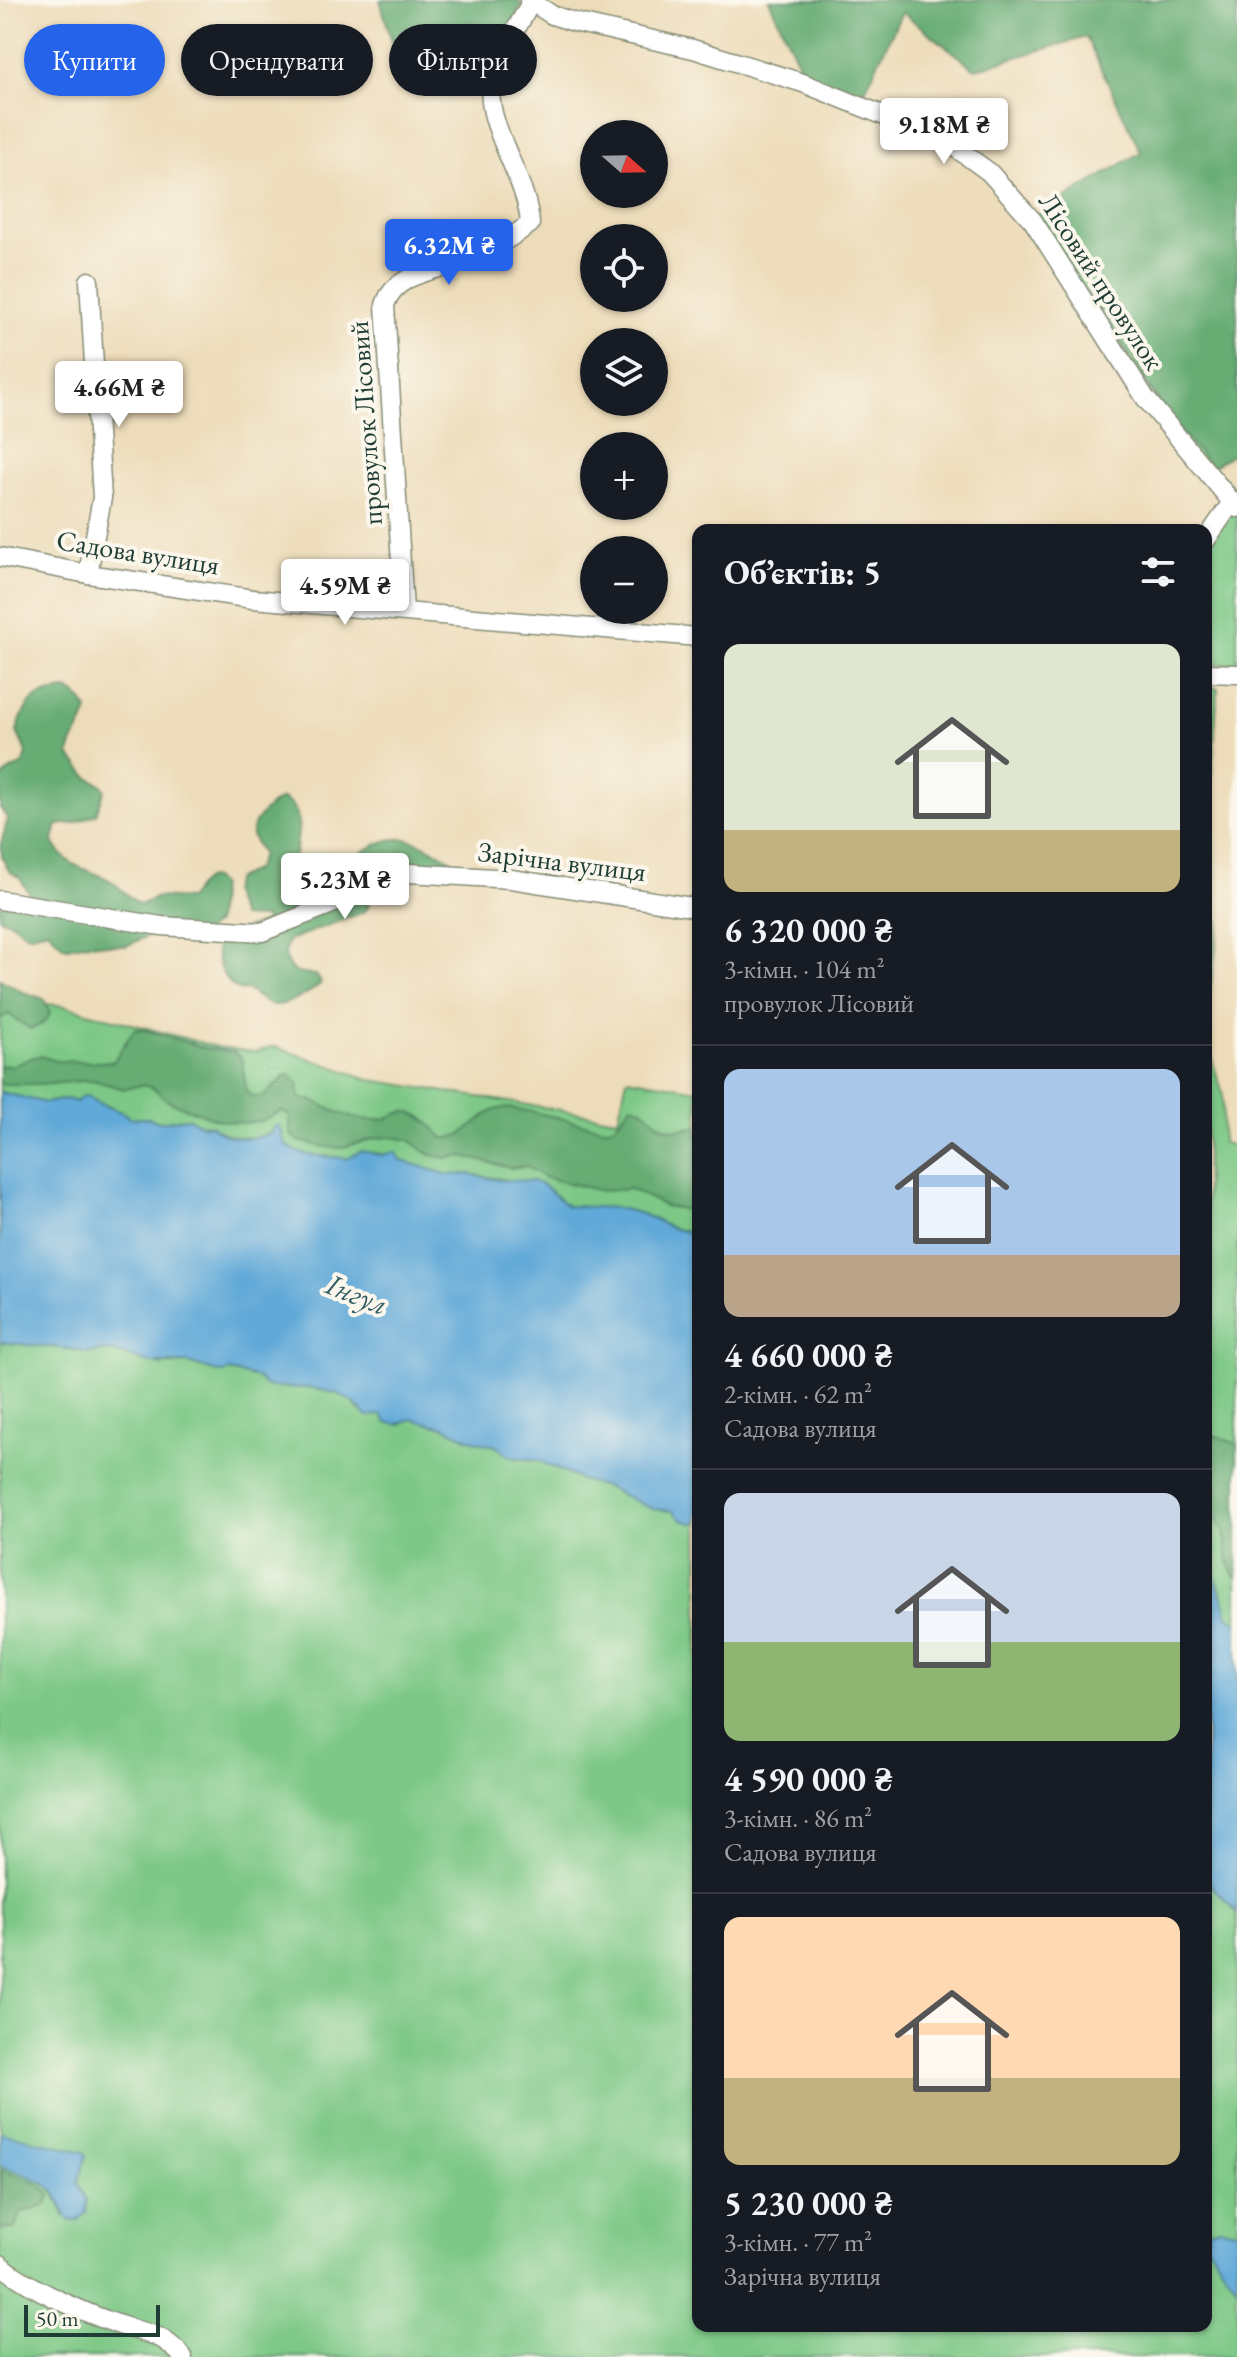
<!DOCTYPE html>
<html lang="uk">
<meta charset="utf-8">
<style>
:root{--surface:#171b24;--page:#242831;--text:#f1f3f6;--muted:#9ea1a6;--line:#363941;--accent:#2563eb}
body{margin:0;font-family:"EB Garamond",serif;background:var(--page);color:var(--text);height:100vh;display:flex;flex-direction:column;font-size:30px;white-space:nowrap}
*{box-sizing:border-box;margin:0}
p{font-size:26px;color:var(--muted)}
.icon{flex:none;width:44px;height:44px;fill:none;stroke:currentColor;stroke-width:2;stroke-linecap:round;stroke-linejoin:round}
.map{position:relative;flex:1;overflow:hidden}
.sheet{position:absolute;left:692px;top:524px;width:520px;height:1808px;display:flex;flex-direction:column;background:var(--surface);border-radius:16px;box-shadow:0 2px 6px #0004}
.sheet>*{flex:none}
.hud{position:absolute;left:24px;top:24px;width:548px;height:72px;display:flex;gap:16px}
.needle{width:52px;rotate:110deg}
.fabs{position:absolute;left:580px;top:120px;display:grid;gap:16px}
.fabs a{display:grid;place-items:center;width:88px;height:88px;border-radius:50%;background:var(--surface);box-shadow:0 2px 6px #0004;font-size:40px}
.scale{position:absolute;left:24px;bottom:20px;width:136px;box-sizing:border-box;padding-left:8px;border:4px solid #1f3d34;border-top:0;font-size:22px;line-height:28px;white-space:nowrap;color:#1f3d34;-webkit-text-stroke:6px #fbf7ec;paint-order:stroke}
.price{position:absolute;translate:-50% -68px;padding:0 18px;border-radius:8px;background:#fff;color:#222;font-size:26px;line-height:52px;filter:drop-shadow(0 2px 4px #0008)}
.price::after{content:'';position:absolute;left:50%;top:48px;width:24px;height:18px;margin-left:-12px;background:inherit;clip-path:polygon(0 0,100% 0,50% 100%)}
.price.on{background:var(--accent);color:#fff}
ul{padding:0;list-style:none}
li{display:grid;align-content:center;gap:16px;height:424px;padding:0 32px}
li+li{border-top:2px solid var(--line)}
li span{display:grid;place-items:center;height:248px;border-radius:16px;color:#555}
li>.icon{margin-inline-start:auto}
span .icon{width:144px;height:144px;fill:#fffc;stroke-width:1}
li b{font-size:34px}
h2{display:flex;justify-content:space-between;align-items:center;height:96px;padding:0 32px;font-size:34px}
.pill{padding:0 28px;border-radius:36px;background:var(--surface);box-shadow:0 2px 6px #0004;font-size:28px;line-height:72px}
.pill.on{background:var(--accent);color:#fff}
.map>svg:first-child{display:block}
</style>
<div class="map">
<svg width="1237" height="2357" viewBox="0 0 1237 2357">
<rect width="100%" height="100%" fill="#fbf7ec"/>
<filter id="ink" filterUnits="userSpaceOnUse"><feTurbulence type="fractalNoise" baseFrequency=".0125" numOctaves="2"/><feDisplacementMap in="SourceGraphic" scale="16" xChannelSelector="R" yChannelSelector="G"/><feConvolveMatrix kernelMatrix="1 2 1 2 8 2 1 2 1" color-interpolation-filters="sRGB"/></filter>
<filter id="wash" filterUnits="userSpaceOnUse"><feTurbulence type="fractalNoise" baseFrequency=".006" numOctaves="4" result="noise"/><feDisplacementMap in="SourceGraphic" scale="32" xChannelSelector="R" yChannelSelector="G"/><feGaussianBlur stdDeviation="1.8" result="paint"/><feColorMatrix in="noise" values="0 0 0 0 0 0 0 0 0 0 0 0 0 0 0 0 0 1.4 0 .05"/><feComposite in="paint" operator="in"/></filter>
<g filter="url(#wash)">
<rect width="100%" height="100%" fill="#eddcb9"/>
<g fill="#7dc886" stroke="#4e825d" stroke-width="2">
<polygon points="1046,210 1090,284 1212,467 1237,491 1237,502 1188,448 1036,215"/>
<polygon points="1237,514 1237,665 1206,663 1206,551 1214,529 1224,515"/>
<polygon points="1206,687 1218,688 1206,853"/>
<polygon points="1206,894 1219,923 1206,1020"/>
<path d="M0,999L65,1006L217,1047L255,1052L274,1046L371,1080L618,1119L627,1078L698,1090V1235L672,1228L642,1214L619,1208L567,1206L543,1185L468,1174L449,1175L402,1161L399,1158C377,1153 367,1148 347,1159C325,1154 304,1160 284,1144L282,1130L274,1127L272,1132C250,1142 226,1137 207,1124L201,1125L189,1118L159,1122L149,1118H130L124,1113L91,1099L76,1102L67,1099L46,1103L0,1092Z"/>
<polygon points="1206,1043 1223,1093 1222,1143 1237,1146 1237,1622 1228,1616 1221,1591 1206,1561"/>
<path d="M0,1342L71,1349L90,1353L101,1351L115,1352L161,1365L188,1363L221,1373L229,1371L258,1378L271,1387L313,1388L339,1394L353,1402L360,1411L382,1415L400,1425L411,1419L445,1427L467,1438L496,1446L511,1457L538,1460L581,1480L606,1487L653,1509L673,1511L698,1522V2326H1206V2243L1237,2287V2357H0V2166C31,2176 56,2181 64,2216L87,2200L78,2183L79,2175L60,2146L34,2142L0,2132Z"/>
<polygon points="1206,1880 1237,1912 1237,2231 1220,2228 1208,2231 1206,2236"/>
</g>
<g fill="#66ac73" stroke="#427454" stroke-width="2">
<path d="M380,0H518L522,6L501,43L490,39L480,24L470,22L465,26C468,41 482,60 487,76C480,97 447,105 449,77C450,67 456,61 460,53L456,46L437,44L429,30L416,26L408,33L409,46L404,53L395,52Z"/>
<path d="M769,0H1237V451L1212,467C1141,394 1098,296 1046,210L1141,152L1086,37L975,69L902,12L859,103L806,79Z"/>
<path d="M68,690L76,694L88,709C85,726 71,738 69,755L89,778L101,784L105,790L96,814L75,823L57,825L53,840L54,844C71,871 87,867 111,881C118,885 130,899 140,905L157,897L188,899C198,890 205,867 220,885L216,923L201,935L186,939L154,933L126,946L87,943L68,947L63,946L48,930L27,935L13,923L0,918V905L44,899L30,895L20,878L9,871L2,857L1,844L8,819L0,808V780L9,771L23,764L27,754L17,732C25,700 37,692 68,690Z"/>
<path d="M282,799C318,814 281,862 300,884C337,887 363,834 406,839C422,841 436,853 451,859L455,869C435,869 386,866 372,877C366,882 366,888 364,895L369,900L368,907L364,912L289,940C283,949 284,964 294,971C299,975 308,974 315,975L321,983C312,992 290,1004 276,1005C263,1006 259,995 249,991C241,988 245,993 237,989C221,980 213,954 218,939L267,921L265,918L241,917L231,891L235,880L256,869L262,854C259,848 253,841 252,835C250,823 271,802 282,799Z"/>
<path d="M0,979L23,992L44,999L50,1013C46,1023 40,1026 30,1029L8,1014L0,1019Z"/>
<path d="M142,1029L206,1048L234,1052L242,1059L246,1090L251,1096L262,1097L288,1074L298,1083L299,1097L305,1100H311C335,1111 356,1124 384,1119C392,1117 400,1110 409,1112C423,1114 434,1130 444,1138C469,1140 481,1109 505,1108C527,1107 601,1131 609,1128C618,1125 625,1113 631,1105C646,1106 651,1121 665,1127C676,1132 687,1127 698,1127V1212L665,1206L630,1189L602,1191L543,1177L526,1166L510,1168L463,1156L446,1158L431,1155L409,1140L392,1137L377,1138L340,1148L327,1147L298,1141L290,1133V1117L283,1111L261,1121L243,1123L219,1120L170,1102L153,1088L142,1085L124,1089L93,1080L50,1084H0V1066L15,1065L34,1057L41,1056L56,1061L113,1062L134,1030Z"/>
<path d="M1206,1432L1237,1444V1578C1218,1555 1237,1525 1206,1514Z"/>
<polygon points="2,2170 37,2183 50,2195 48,2204 22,2212 14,2229 0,2229"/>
</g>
<g fill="#61a9d8" stroke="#407386" stroke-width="2">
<path d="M0,1092L46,1103L67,1099L76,1102L81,1097L88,1096C100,1108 118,1107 130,1118H149L159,1122L189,1118L200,1125H211C225,1141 254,1140 272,1133L274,1127L279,1125L285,1144C304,1160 325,1154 347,1159L361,1151L382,1155L395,1152L402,1161L449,1175L468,1174L500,1180L533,1181L543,1185L567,1206L619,1208L642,1214L671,1228L698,1235V1522L691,1523L681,1519L673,1511L653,1509L606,1487L581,1480L538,1460L511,1457L496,1446L467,1438L445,1427L411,1419C401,1423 397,1426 386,1422L382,1415L367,1416L353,1402L339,1394L313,1388L271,1387L264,1385L258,1378L230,1371L221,1373L188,1363H149L115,1352L101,1351L90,1353L71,1349L0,1342Z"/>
<polygon points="1206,1561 1221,1591 1228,1616 1237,1622 1237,1912 1206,1880"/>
<path d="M0,2132L84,2152L86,2157L78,2183L87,2200L86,2213L79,2220L70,2221C62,2214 64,2205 58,2197C46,2179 20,2173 0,2166Z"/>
<polygon points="1220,2228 1237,2231 1237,2287 1206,2243 1208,2231"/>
</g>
</g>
<g filter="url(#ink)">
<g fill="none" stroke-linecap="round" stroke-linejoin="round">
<g stroke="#868c76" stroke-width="21">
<g id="minor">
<polyline points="529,0 552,15 574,22 693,49 803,83 922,131 956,148 989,172 1033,221 1146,399 1237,508"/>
<polyline points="1206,540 1232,502"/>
<polyline points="0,557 88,574 253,599 698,637"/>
<polyline points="88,574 102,498 89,281"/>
<path d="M404,611L385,305C395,271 442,270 470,259C488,252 515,235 530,224C528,180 485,125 491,86C495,60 519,26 531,2"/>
<polyline points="1206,673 1237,674"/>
<polyline points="0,900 161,926 262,932 409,873 511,879 698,908"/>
<path d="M0,2264C27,2288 83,2312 117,2324C147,2335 159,2330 183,2357"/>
</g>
</g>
<use href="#minor" stroke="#fff" stroke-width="18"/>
</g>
</g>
<g text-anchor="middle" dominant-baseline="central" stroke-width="8" stroke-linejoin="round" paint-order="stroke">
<g font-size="28" fill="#1f3d34" stroke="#fbf7ec">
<text transform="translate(1102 281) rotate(57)">Лісовий провулок</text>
<text transform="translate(365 423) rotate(-94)">провулок Лісовий</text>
<text transform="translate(138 552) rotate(9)">Садова вулиця</text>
<text transform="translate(562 861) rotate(7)">Зарічна вулиця</text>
</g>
<g font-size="30" font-style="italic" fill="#335d65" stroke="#fbf7ec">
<text transform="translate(357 1294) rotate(22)">Інгул</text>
</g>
</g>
</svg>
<div class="fabs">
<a><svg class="needle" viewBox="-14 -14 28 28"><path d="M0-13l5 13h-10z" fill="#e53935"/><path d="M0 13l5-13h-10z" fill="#9ea1a6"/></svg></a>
<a><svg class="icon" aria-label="locate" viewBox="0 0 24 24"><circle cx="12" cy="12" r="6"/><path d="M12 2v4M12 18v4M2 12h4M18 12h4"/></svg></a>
<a><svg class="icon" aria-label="layers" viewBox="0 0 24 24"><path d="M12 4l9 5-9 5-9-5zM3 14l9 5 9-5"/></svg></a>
<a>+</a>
<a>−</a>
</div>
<div class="scale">50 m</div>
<b class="price" style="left:944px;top:166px">9.18M ₴</b>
<b class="price on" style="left:449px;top:287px">6.32M ₴</b>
<b class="price" style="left:119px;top:429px">4.66M ₴</b>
<b class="price" style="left:345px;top:627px">4.59M ₴</b>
<b class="price" style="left:345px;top:921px">5.23M ₴</b>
<div class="hud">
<a class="pill on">Купити</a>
<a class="pill">Орендувати</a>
<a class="pill">Фільтри</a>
</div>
<section class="sheet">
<h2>Об’єктів: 5<svg class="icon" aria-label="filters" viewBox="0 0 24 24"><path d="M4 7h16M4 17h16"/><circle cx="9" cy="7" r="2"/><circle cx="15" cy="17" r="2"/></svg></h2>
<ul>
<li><span style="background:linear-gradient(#dfe7d0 75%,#c2b280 0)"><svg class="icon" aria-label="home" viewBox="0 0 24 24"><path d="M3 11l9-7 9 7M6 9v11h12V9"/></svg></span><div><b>6 320 000 ₴</b><p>3-кімн. · 104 m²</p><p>провулок Лісовий</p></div></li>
<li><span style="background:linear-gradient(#a9c7e8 75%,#b9a48a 0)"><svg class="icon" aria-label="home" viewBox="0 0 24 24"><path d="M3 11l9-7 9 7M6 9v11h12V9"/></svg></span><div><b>4 660 000 ₴</b><p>2-кімн. · 62 m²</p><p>Садова вулиця</p></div></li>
<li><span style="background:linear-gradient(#c9d6e8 60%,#8fb573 0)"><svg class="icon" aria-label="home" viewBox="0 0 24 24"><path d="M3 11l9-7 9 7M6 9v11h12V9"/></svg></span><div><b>4 590 000 ₴</b><p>3-кімн. · 86 m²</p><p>Садова вулиця</p></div></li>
<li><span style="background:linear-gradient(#ffd9b3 65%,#c2b280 0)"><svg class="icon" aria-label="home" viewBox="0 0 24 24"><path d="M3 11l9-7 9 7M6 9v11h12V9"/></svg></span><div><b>5 230 000 ₴</b><p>3-кімн. · 77 m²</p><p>Зарічна вулиця</p></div></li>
</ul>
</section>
</div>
